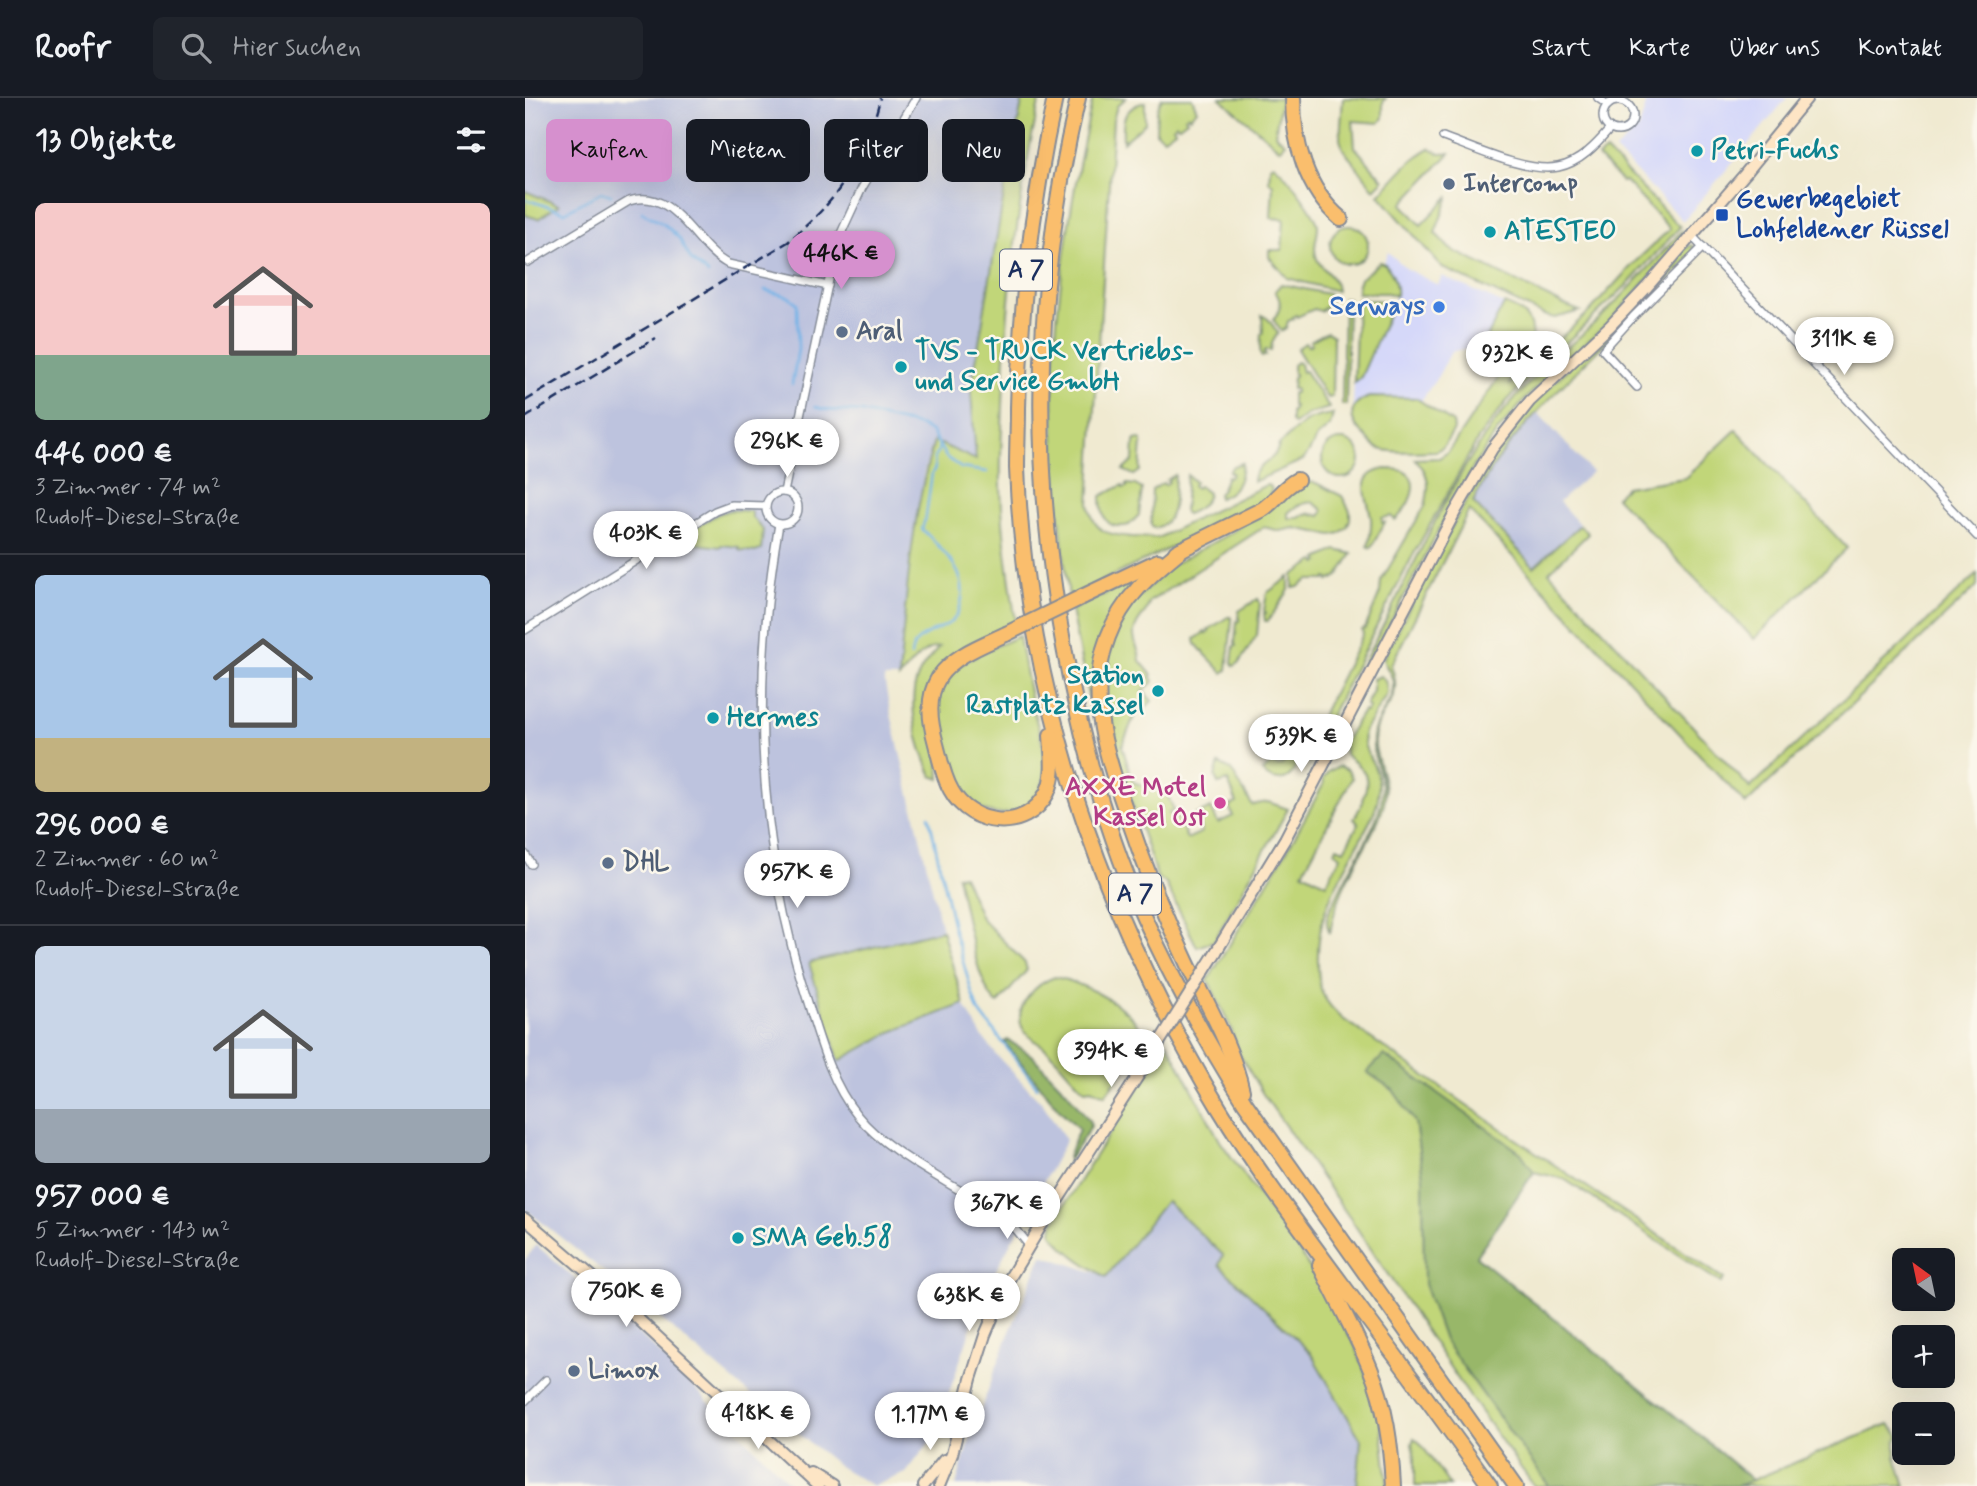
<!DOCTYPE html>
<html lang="de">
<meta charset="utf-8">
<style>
:root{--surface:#171b24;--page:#20242c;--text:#f1f3f6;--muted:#9ea1a6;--line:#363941;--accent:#d690ce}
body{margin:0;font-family:Mynerve,sans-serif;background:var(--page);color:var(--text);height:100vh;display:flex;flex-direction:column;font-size:26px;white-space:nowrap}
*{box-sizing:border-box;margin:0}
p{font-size:23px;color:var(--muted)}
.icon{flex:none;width:38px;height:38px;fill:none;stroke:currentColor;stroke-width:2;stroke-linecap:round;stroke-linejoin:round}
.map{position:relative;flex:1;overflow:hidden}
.panel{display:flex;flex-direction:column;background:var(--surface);width:525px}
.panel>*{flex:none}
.guide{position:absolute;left:21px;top:21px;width:665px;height:63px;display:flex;gap:14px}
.needle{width:46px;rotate:327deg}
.fabs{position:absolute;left:1367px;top:1150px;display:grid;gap:14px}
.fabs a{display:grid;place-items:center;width:63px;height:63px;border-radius:10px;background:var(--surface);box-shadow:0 7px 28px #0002;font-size:35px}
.price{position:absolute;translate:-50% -60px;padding:0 16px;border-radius:24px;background:#fff;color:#222;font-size:23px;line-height:46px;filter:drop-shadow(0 2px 4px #0008)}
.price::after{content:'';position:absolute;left:50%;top:42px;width:21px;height:16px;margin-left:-10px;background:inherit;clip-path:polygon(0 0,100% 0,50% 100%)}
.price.selected{background:var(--accent);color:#111}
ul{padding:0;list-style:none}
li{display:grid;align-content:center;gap:14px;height:371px;padding:0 35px}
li+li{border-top:2px solid var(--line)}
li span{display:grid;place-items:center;height:217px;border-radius:10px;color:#555}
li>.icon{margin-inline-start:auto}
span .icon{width:126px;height:126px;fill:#fffc;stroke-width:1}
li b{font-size:30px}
h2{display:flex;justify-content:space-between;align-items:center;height:84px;padding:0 35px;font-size:30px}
.chip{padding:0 24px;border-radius:10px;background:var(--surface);box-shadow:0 7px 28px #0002;font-size:24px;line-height:63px}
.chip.selected{background:var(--accent);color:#111}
header{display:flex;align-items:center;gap:42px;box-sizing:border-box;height:98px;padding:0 35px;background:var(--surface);border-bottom:2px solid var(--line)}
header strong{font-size:33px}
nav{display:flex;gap:38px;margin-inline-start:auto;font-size:24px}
.search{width:490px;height:63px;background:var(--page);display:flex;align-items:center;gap:18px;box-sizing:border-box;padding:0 24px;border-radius:10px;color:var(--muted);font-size:26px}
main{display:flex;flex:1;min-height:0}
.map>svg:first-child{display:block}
</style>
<header>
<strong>Roofr</strong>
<div class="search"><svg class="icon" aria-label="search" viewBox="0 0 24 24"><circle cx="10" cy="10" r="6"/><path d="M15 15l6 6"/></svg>Hier suchen</div>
<nav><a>Start</a><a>Karte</a><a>Über uns</a><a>Kontakt</a></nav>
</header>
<main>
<section class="panel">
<h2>13 Objekte<svg class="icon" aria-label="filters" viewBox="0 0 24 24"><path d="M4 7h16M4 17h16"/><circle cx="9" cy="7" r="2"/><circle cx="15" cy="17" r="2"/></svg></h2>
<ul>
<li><span style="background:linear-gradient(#f6c9c9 70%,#7fa58c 0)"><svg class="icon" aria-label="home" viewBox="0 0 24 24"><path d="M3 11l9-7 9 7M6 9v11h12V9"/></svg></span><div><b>446 000 €</b><p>3 Zimmer · 74 m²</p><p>Rudolf-Diesel-Straße</p></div></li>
<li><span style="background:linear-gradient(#a9c7e8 75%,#c2b280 0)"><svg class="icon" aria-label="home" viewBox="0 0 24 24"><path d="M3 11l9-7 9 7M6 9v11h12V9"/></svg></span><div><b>296 000 €</b><p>2 Zimmer · 60 m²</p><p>Rudolf-Diesel-Straße</p></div></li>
<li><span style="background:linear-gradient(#c9d6e8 75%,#9aa5b1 0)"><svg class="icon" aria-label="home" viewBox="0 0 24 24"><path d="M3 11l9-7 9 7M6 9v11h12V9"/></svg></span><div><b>957 000 €</b><p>5 Zimmer · 143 m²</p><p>Rudolf-Diesel-Straße</p></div></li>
</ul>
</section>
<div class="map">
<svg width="1452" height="1388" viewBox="0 0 1452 1388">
<rect width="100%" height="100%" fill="#fbf7ec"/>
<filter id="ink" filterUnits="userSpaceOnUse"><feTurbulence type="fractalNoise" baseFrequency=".0143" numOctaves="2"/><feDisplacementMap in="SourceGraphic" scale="14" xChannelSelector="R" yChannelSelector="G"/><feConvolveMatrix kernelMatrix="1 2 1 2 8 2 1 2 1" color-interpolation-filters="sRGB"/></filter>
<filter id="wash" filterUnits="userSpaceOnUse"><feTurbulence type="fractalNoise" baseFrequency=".00686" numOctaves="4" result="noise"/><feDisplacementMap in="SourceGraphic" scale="28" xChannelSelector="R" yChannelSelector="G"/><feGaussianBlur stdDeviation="1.57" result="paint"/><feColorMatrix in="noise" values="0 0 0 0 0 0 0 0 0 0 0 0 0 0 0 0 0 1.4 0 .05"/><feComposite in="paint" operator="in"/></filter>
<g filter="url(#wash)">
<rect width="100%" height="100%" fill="#f0ead1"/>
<g fill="#d5d8f9">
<polygon points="1117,0 1262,0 1158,123 1090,52 1114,30 1121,7"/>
<polygon points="863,154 882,171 913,187 917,178 979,206 952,257 939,251 929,253 925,256 913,278 896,303 882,299 844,299 832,305 828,310 829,285 836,279 871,198 871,188 867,175 858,165"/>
</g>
<g fill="#bdc3de">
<polygon points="0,0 498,0 483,72 446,293 451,363 408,343 399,374 385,454 374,580 359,580 364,608 417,832 439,906 456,937 474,960 518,1006 541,1042 456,1200 410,1337 381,1375 348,1388 315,1369 228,1299 92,1184 0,1111"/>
<polygon points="1013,315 1067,374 1034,404 1055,427 1009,470 948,404 956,387 987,342"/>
<polygon points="641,1103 698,1157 694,1167 785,1254 836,1342 832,1388 431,1388 442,1349 483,1238 517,1157 581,1178"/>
<polygon points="11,1147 121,1242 268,1388 0,1388 0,1162"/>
</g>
<g fill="#c1d679" stroke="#6e826c" stroke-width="2" fill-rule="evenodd">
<path d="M498,0H515C492,101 481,203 478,307C477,333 475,360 476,387C477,433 484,479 491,525L410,575L415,681L407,678C394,650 380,606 394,576C399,565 407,558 414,549C396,550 385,568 374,580C381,500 386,420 409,343L451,362L446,293L483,72Z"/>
<path d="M568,0H601L592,8L588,22L564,406C568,434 582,437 607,439C617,439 626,440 635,439L741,387L745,388L747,391L742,403L544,499C535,431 528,364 528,296C530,196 546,98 568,0Z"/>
<polygon points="637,0 667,0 672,12 665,19 663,17 660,19 662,22 654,28 651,26 648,29 650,32 639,40 631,35 632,12"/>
<polygon points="695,0 756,0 750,36 760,45 755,51"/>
<polygon points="818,0 861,0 858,4 858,20 854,25 828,23 830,49 858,82 849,91 818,51 815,41"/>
<path d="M620,4V25L598,44C597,23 597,10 620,4Z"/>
<path d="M905,50L914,55H925L877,106L896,127L924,98L910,135L925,151L1039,207L1055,213L1030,220L1021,218L920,171L914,166L854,97C870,80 884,61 905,50Z"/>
<path d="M1081,53L1155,129L1105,184L1001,283L982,303L953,341L887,459L792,645L785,664C779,645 779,642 792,627L838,536L837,532L840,531L855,495L856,483L900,408C905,389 905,375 890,361L914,360L923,354L973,280C975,265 968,257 956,251L979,206C984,208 990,210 994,213C1010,222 1009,245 1001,259C996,269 988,278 984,287L1065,213L1110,164L1145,131L1100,83L1097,84L1073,59Z"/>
<path d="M748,66C758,72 792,116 793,128C793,140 787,149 792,161C798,174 811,178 812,193L762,180L744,159V152H757L759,121L746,120L748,87L744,83L745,68Z"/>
<polygon points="0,93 34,107 13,121 0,117"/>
<circle cx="824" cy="147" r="19"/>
<path d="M1157,133L1160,139L1155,146L1082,226L1006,295L971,335L949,368L924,412L819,614L817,613L809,628L807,627L805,632L807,634L802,642L804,643L791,668H790C811,613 841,562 867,510C899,446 933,370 977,315C1006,279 1043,250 1077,218C1105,191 1131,162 1157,133Z"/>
<path d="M1167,147L1169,150L1168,156C1131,193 1095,230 1058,267C1017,308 973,351 948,404L1009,469L1055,427L1063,436L1024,474L1225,690L1452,476V488L1221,706L944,412L866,567C879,603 859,603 851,632C844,654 865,679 859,706C855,722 846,736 839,750C823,779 810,803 805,835C804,832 802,828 802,825C801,817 807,807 811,800C824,770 844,743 854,713C865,678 846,668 848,639C849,618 874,602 867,580C865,573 860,568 858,561L914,452L964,362L1003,311L1162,149Z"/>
<path d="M855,164L860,166C868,175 872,187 871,198L863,195H832L833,185L835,181Z"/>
<path d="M756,186L803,196L806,199C804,206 801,210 795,213L789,211L772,219L771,217L768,219V221L763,223L761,230L756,233L748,221C757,212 757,203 750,193Z"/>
<polygon points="819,200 823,200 821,307 817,307"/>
<polygon points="832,201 860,203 868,206 836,279 829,285"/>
<polygon points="737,217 743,221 753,235 747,245 746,252 745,253 742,251 739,254 741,257 737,259 735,256 736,236 738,236"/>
<polygon points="802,234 808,238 807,298 804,300 801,298 772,251 780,245 783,248 787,246 785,243"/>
<polygon points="772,264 775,266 777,274 780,273 804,310 783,316 769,326 766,324 766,313 768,312 769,308 767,308 767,295 770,295 770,291 767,291 768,280 770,279 770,276 768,275 768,267"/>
<path d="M844,299L891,300L928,325L929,332L918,349L911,353C895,353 870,356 855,351C847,349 845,342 839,337C823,322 822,308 844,299Z"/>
<path d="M808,316L805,328L792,339L784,354L778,362L728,384C728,366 751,365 754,347C776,327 778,320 808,316Z"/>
<polygon points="1211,332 1322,450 1229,541 1091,399 1101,389 1160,380"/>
<polygon points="615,341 617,344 615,373 609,377 598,372 608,363 609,344 610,342"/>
<circle cx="816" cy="361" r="19"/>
<path d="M717,365C716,383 711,394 694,400L693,396L696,393L702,378L705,379L707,375L704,373L708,368Z"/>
<path d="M860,371C866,371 873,371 878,373C899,383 882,412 870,422L866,418L857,420V424H860L846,450L843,448C845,439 847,430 846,420C844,400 827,377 860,371Z"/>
<path d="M650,377C649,396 653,427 628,430L626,427L627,392L638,385L640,387L644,384L642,382Z"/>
<path d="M662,377L670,384L668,387L671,390L674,388L683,395C680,407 672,412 661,416L659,413Z"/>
<path d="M781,384L791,385L817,398L825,413V421L822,429L815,435L807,437L769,430L755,433L739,429L624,504C623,516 610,522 609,535C608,545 615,552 615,563L627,577L625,579L629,583L618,593L627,603L619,611L613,609L597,648L608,684L642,696L649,712L644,715L647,720L652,718L662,741L677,734L670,717L686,710L693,725L708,718L704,708L712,705L703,683L693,686L690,678L694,666L706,672L727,707L743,704L763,711L689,843L672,849L640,784L633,781L598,680L583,623L579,589L585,547L605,507L646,468L707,434L770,387ZM787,404L797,411L798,414L795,418L784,415L773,420H763V415C770,408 777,405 787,404Z"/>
<path d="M602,386L610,387L617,391L614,417L604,427C581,433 576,418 576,398L598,387V390L602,389Z"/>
<polygon points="205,412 227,413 227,420 230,422 238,432 236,452 230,454 214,452 214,449 196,447 195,449 165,445 162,442 161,438 163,434 193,416"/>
<polygon points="811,452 827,456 813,478 804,483 804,481 801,480 801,482 783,482 773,489 768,490 768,477 790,463 792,465 795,464 793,461"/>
<polygon points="764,479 764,492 743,523 740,523 739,515 741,515 739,512 742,495"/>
<polygon points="607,483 609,485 595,503 570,611 566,612 546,512"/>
<polygon points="733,501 735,505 732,537 714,565 709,568 707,565 709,548 711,548 710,545 712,523 714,523 714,520 713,520 714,513"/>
<polygon points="703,519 706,519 707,522 702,572 698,575 680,556 679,553 677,553 671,546 670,541 680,534 681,536 684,534 683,532"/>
<path d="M494,538C498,562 502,587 508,611C513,631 522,653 520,674C519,688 511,701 499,709C488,715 475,718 463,714C433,704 427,681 420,653C414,628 404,598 424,577C442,558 470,549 494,538Z"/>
<path d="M856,578C862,583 862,588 862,596L839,633C836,649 846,659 851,673C854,681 854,692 853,700C851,714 843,727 836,740C814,784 791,813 793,865C793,892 798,903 818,921L985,1037L1199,1181L1196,1185L1039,1081L1009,1074L995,1055L859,957L842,974L868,992L890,1024L898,1079L899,1185L919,1242L1024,1388H1009L945,1299L827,1123L738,996L713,954L706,930L683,882L764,749L799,685L798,681L804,673L814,668L823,672L827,680L778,774L801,786L816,758L810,754L812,749L819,752L834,725L829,721L838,704L837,702C848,677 839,671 820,657L819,644L838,613L841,614L844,609L841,607L848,593V581Z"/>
<polygon points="763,627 767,628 768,634 756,650 735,656 739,649"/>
<path d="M770,648C770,654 772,660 771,665C769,684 747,687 737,673L746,666L754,668C760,666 762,661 761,655Z"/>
<path d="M438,777L456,820L500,865L502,872L473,906C452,893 439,805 432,778Z"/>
<polygon points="417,832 439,906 366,934 314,963 284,865"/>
<path d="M530,879C554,884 592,902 608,921C614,928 618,936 622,944L617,953L604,965L580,997L566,991L560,992C546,980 536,964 522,952C514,944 502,940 497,929C488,908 512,885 530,879Z"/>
<path d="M642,944L695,1043L778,1159L831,1249L855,1315L863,1388H832L836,1342L785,1254L694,1167L698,1157L641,1103L581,1179C561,1167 542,1155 527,1136L528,1125Z"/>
<polygon points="1364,1326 1375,1338 1371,1343 1371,1359 1380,1388 1213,1388"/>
<polygon points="889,1340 896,1346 925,1388 890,1388 890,1360 887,1346"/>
</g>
<g fill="#98b769" stroke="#5a7364" stroke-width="2">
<polygon points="483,942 506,957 542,994 564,1022 566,1028 543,1063 543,1059 554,1031 534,1011 479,944"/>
<polygon points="859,957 996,1055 1009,1074 951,1158 1179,1341 1227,1382 1213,1388 1024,1388 919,1242 899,1186 898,1079 890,1024 868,992 842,974"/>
</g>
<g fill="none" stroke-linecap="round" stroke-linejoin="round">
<g stroke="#73b3e7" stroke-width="2.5">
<polyline points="0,101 40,114 76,94 86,97"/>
<polyline points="117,114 140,127 154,140 166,162 183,176"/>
<polyline points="240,192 264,199 272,205 273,251 267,286"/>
<polyline points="290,309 303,312 336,314 396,328 407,335 421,359 436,370 462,374"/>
<path d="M386,558C387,536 411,535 426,524C432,519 434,513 436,505C444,474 417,452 397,431L401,418L407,375L410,370L409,360L413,353L414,346"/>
<polyline points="404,718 428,829 447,895 453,912 512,989"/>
</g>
</g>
</g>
<g filter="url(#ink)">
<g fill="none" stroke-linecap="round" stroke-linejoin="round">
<g stroke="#868c98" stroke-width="10">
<g id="minor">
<polyline points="1073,0 1083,7"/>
<circle cx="1093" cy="18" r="15"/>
<path d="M918,39C948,50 1002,75 1033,69C1055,65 1072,46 1085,31"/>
<polyline points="1167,138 1452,438"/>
<path d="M3,164L104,103C150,88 169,149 203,166L303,188"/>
<polyline points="1112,289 1078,252 1108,219 1178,149"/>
<polyline points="259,394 312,144 337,90 391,0"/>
<circle cx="257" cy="410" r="16"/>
<path d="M254,426C225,590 233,752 285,911C296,947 308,988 332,1017C361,1053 413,1078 452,1103C461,1108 471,1113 479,1119C489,1127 496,1138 504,1147"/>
<polyline points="0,532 190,413 206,407 241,408"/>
<polyline points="0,756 6,766"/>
<polyline points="482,1121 516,1128"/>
<polyline points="0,1303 21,1282"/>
</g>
</g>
<g stroke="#868c98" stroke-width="14">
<g id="secondary">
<polyline points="691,854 760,741 930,414 967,351 1005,303 1085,228 1122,189 1220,76 1282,0"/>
<polyline points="0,1121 70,1181 293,1388"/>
<polyline points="286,1375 307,1388"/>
<polyline points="398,1388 419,1362"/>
<polyline points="414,1388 427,1356 446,1281 460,1237 483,1183 516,1128 622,964"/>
</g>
</g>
<g stroke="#868c98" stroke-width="18">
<g id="motorway">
<path d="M530,0C508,102 495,205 493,310C493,330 492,350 492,370C501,599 577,816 694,1010C731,1071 774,1128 816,1185C866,1252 916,1319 965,1388"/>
<path d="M553,0C505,204 504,398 550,603C566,676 588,750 619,819C648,883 682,945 720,1005L991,1388"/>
<path d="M768,0C768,43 781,92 816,121"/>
<path d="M657,451C626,476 597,500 583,539C560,598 583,663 603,719C620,770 640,819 663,867C683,908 707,948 717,993"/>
<path d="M651,454L738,411C751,402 757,390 772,382"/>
<polyline points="557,499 633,463"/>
<path d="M481,536C458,547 429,557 414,579C401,600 405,624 411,646C415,661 418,678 426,692C446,729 501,735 522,695C531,677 527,656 526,637"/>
<path d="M795,1167C811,1201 831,1235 845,1270C861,1308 866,1348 868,1388"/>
</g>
</g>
<use href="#minor" stroke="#fff" stroke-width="7"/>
<use href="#secondary" stroke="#fde5c5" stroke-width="10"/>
<use href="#motorway" stroke="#fabe6d" stroke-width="14"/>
<g stroke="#1b2f5e" stroke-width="2.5" stroke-dasharray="10 5" stroke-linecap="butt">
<path d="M0,303L263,144C281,128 298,113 312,94C330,69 349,30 355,0"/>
<polyline points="0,320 131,240"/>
</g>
<g stroke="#868c98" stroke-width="14" stroke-linecap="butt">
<polyline id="secondary-bridge" points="622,964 691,854"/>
</g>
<g stroke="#868c98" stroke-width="18" stroke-linecap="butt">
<polyline id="motorway-bridge" points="481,536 557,499"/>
</g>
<use href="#secondary-bridge" stroke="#fde5c5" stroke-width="10"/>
<use href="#motorway-bridge" stroke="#fabe6d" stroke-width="14"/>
</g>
</g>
<g fill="#0f9aa8" stroke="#fbf7ec" stroke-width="2.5">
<circle cx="1172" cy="53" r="7"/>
<circle cx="965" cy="134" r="7"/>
<circle cx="376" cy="269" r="7"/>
<circle cx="633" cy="593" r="7"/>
<circle cx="188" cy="620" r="7"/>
<circle cx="213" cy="1140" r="7"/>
</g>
<g fill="#5c6f8a" stroke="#fbf7ec" stroke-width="2.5">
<circle cx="924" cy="86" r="7"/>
<circle cx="317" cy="234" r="7"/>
<circle cx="83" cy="765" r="7"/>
<circle cx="49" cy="1273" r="7"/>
</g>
<rect fill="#1a4fb4" stroke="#fbf7ec" stroke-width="2.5" x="1190" y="110" width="14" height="14" rx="3.5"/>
<circle fill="#3f7fe0" stroke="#fbf7ec" stroke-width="2.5" cx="914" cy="209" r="7"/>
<circle fill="#d1479c" stroke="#fbf7ec" stroke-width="2.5" cx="695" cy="705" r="7"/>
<g text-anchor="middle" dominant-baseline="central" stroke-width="5" stroke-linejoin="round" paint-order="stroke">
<g fill="#fbf7ec" stroke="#5e6b89" stroke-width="2">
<rect x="475" y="151.5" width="52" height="41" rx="5"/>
<rect x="584" y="775.5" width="52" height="41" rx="5"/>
</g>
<g font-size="24" font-weight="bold" fill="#1b2f5e">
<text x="501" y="172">A 7</text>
<text x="610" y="796">A 7</text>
</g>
<g font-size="26" font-weight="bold" fill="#0d838f" stroke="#fbf7ec" text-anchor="start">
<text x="1186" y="53">Petri-Fuchs</text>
<text x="979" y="134">ATESTEO</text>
<text x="390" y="254">TVS - TRUCK Vertriebs-<tspan x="390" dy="30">und Service GmbH</tspan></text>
<text x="619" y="578" text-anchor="end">Station<tspan x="619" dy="30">Rastplatz Kassel</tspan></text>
<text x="202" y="620">Hermes</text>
<text x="227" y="1140">SMA Geb.58</text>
</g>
<g font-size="26" font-weight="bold" fill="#4e5e75" stroke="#fbf7ec" text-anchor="start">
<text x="938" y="86">Intercomp</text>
<text x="331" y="234">Aral</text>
<text x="97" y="765">DHL</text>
<text x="63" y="1273">Limox</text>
</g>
<g font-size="26" font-weight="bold" fill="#164399" stroke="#fbf7ec" text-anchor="start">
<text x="1211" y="102">Gewerbegebiet<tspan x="1211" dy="30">Lohfeldener Rüssel</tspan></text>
</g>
<g font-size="26" font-weight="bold" fill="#366cbe" stroke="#fbf7ec" text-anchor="end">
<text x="900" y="209">Serways</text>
</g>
<g font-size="26" font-weight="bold" fill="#b23c85" stroke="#fbf7ec" text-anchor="end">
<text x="681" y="690">AXXE Motel<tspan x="681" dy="30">Kassel Ost</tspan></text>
</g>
</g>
</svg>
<div class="fabs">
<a><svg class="needle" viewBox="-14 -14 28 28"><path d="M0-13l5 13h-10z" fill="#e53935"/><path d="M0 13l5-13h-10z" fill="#9ea1a6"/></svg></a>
<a>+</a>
<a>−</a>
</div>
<b class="price selected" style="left:316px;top:193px">446K €</b>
<b class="price" style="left:1319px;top:279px">311K €</b>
<b class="price" style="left:993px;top:293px">932K €</b>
<b class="price" style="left:262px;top:381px">296K €</b>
<b class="price" style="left:121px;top:473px">403K €</b>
<b class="price" style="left:776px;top:676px">539K €</b>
<b class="price" style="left:272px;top:812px">957K €</b>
<b class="price" style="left:586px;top:991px">394K €</b>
<b class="price" style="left:482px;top:1143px">367K €</b>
<b class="price" style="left:101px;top:1231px">750K €</b>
<b class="price" style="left:444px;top:1235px">638K €</b>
<b class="price" style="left:233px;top:1353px">418K €</b>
<b class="price" style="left:405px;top:1354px">1.17M €</b>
<div class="guide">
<a class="chip selected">Kaufen</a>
<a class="chip">Mieten</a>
<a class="chip">Filter</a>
<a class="chip">Neu</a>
</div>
</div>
</main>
